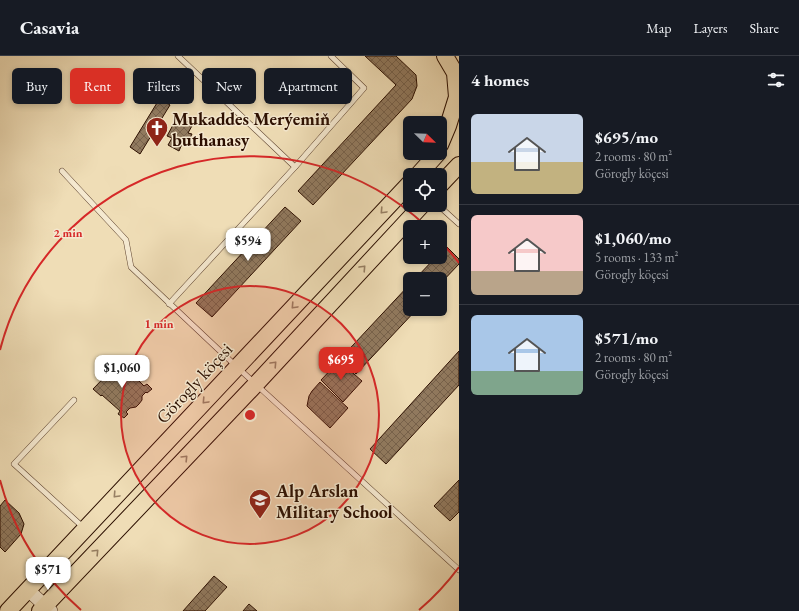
<!DOCTYPE html>
<meta charset="utf-8">
<style>
:root{--surface:#171b24;--page:#242831;--text:#f1f3f6;--muted:#9ea1a6;--line:#363941;--accent:#d93025}
body{margin:0;font-family:"EB Garamond",serif;background:var(--page);color:var(--text);height:100vh;display:flex;flex-direction:column;font-size:15px;white-space:nowrap}
*{box-sizing:border-box;margin:0}
p{font-size:13px;color:var(--muted)}
.icon{flex:none;width:22px;height:22px;fill:none;stroke:currentColor;stroke-width:2;stroke-linecap:round;stroke-linejoin:round}
.map{position:relative;flex:1;overflow:hidden}
.sheet{display:flex;flex-direction:column;background:var(--surface);width:340px}
.sheet>*{flex:none}
.hud{position:absolute;left:12px;top:12px;width:380px;height:36px;display:flex;gap:8px}
.needle{width:26px;rotate:113deg}
.buttons{position:absolute;left:403px;top:60px;display:grid;gap:8px}
.buttons a{display:grid;place-items:center;width:44px;height:44px;border-radius:6px;background:var(--surface);box-shadow:0 2px 6px #0003;font-size:20px}
.price{position:absolute;translate:-50% -34px;padding:0 9px;border-radius:8px;background:#fff;color:#222;font-size:13px;line-height:26px;filter:drop-shadow(0 1px 2px #0008)}
.price::after{content:'';position:absolute;left:50%;top:24px;width:12px;height:9px;margin-left:-6px;background:inherit;clip-path:polygon(0 0,100% 0,50% 100%)}
.price.on{background:var(--accent);color:#fff}
ul{padding:0;list-style:none}
li{display:flex;align-items:center;gap:12px;height:100px;padding:0 12px}
li+li{border-top:1px solid var(--line)}
li span{display:grid;place-items:center;flex:none;width:112px;height:80px;border-radius:6px;color:#555}
li>.icon{margin-inline-start:auto}
span .icon{width:48px;height:48px;fill:#fffc;stroke-width:1}
li b{font-size:17px}
h2{display:flex;justify-content:space-between;align-items:center;height:48px;padding:0 12px;font-size:17px}
.pill{padding:0 14px;border-radius:6px;background:var(--surface);box-shadow:0 2px 6px #0003;font-size:14px;line-height:36px}
.pill.on{background:var(--accent);color:#fff}
header{display:flex;align-items:center;gap:24px;box-sizing:border-box;height:56px;padding:0 20px;background:var(--surface);border-bottom:1px solid var(--line)}
header strong{font-size:19px}
nav{display:flex;gap:22px;margin-inline-start:auto;font-size:14px}
main{display:flex;flex:1;min-height:0}
.map>svg:first-child{display:block}
</style>
<header>
<strong>Casavia</strong>
<nav><a>Map</a><a>Layers</a><a>Share</a></nav>
</header>
<main>
<div class="map">
<svg width="459" height="555" viewBox="0 0 459 555">
<defs>
<pattern id="building-cross-hatch" width="8" height="8" patternUnits="userSpaceOnUse"><rect width="8" height="8" fill="#917a5f"/><path d="M0 0l8 8M0 8l8-8" fill="none" stroke="#77624c"/></pattern>
</defs>
<rect width="100%" height="100%" fill="#efddb6"/>
<filter id="stains"><feTurbulence type="fractalNoise" baseFrequency=".005" numOctaves="4"/><feColorMatrix values="0 0 0 0 .2 0 0 0 0 .09 0 0 0 0 .02 0 0 0 .5 -.17"/></filter>
<radialGradient id="worn" r=".72"><stop offset=".6" stop-color="#630" stop-opacity="0"/><stop offset="1" stop-color="#630" stop-opacity=".3"/></radialGradient>
<g fill="url(#building-cross-hatch)" stroke="#2c0f00">
<polygon points="365,0 396,0 416,19 417,30 412,43 313,149 298,135 396,29"/>
<polygon points="160,42 170,49 140,98 130,91"/>
<polygon points="181,62 193,68 188,77 192,78 186,90 182,88 179,95 168,89 172,82 167,80 173,69 176,71"/>
<polygon points="285,151 301,165 212,261 196,247"/>
<polygon points="446,190 459,203 459,208 440,228 440,223 415,223 436,201 440,201 440,196"/>
<polygon points="410,228 410,253 417,253 356,318 340,303"/>
<polygon points="459,295 459,329 386,408 370,393"/>
<polygon points="121,304 129,312 127,313 144,330 147,328 152,333 147,337 146,336 142,340 142,344 139,348 136,351 130,352 126,356 128,358 124,362 118,358 120,355 102,339 101,340 93,333"/>
<polygon points="339,305 362,325 343,346 321,324"/>
<polygon points="320,326 348,352 330,372 307,350 309,340 312,335"/>
<polygon points="459,424 459,456 450,465 434,450"/>
<polygon points="5,444 19,457 24,468 21,478 5,496 0,491 0,450"/>
<polygon points="214,520 227,531 205,555 183,555"/>
<polygon points="249,548 257,555 243,555"/>
</g>
<g fill="none" stroke-linecap="round" stroke-linejoin="round">
<g stroke="#5d422e" stroke-width="6">
<g id="service">
<polyline points="295,111 364,32 331,0"/>
<polyline points="62,115 126,184 131,211 237,311 459,514"/>
<polyline points="438,149 459,168"/>
<polyline points="169,248 295,111 178,0"/>
<polyline points="74,344 14,408 84,472"/>
</g>
</g>
<g stroke="#5d422e" stroke-width="14">
<polyline id="tertiary" points="28,534 51,555"/>
</g>
<g stroke="#2c0f00" stroke-width="18">
<g id="primary">
<polyline points="440,89 448,70 457,41 455,17 445,0"/>
<polyline points="418,119 438,97"/>
<polyline points="440,129 459,109"/>
<polyline points="8,555 410,127"/>
<polyline points="40,555 256,328 422,149"/>
</g>
</g>
<use href="#service" stroke="#f5e9d0" stroke-width="5"/>
<use href="#tertiary" stroke="#f5e9d0" stroke-width="13"/>
<use href="#primary" stroke="#efddb6" stroke-width="16"/>
</g>
<defs><path id="oneway-chevron" d="M-2-3.5L2.5 0L-2 3.5" fill="none" stroke-width="1.6" stroke-linecap="round" stroke-linejoin="round"/></defs>
<g stroke="#978064">
<use href="#oneway-chevron" transform="translate(383 155) rotate(133)"/>
<use href="#oneway-chevron" transform="translate(363 212) rotate(-47)"/>
<use href="#oneway-chevron" transform="translate(294 250) rotate(133)"/>
<use href="#oneway-chevron" transform="translate(274 308) rotate(-47)"/>
<use href="#oneway-chevron" transform="translate(205 345) rotate(133)"/>
<use href="#oneway-chevron" transform="translate(185 402) rotate(-46)"/>
<use href="#oneway-chevron" transform="translate(116 439) rotate(133)"/>
<use href="#oneway-chevron" transform="translate(96 496) rotate(-46)"/>
</g>
<circle cx="250" cy="359" r="129" fill="#d62828" fill-opacity=".12"/>
<g fill="none" stroke="#d62828" stroke-width="2">
<circle cx="250" cy="359" r="129"/>
<path d="M459 511A258 258 0 0 1 419 554M81 554A258 258 0 0 1 0 424M0 294A258 258 0 0 1 426 170M440 185A258 258 0 0 1 459 207"/>
</g>
<defs>
<g id="church-pin" transform="scale(1.15)"><path d="M0 17L-7.5 6A9.5 9.5 0 1 1 7.5 6Z" fill="#8f2418" stroke="#f5e9d0"/><path d="M-1.2-6h2.4v3.5h3.3v2.4h-3.3V6h-2.4V-.1h-3.3v-2.4h3.3Z" fill="#fff"/></g>
<g id="school-pin" transform="scale(1.15)"><path d="M0 17L-7.5 6A9.5 9.5 0 1 1 7.5 6Z" fill="#8f2418" stroke="#f5e9d0"/><path d="M0-5L7-2L0 1L-7-2ZM-4 1L0 2.5L4 1V4Q0 6-4 4Z" fill="#fff"/></g>
</defs>
<g fill-rule="evenodd">
<use href="#church-pin" x="157" y="72"/>
<use href="#school-pin" x="260" y="444"/>
</g>
<g text-anchor="middle" dominant-baseline="central" stroke-width="3" stroke-linejoin="round" paint-order="stroke">
<g font-size="18" font-weight="bold" fill="#2c0f00" stroke="#f5e9d0" text-anchor="start">
<text x="172" y="62">Mukaddes Merýemiň<tspan x="172" dy="21">buthanasy</tspan></text>
<text x="276" y="434">Alp Arslan<tspan x="276" dy="21">Military School</tspan></text>
</g>
<g font-size="18" fill="#2c0f00" stroke="#f5e9d0">
<text transform="translate(194 327) rotate(-47)">Görogly köçesi</text>
</g>
</g>
<circle cx="250" cy="359" r="6" fill="#d62828" stroke="#f5e9d0" stroke-width="2"/>
<g font-size="12" text-anchor="middle" font-weight="bold" fill="#d62828" stroke="#f5e9d0" stroke-width="3" stroke-linejoin="round" paint-order="stroke">
<text x="68" y="181">2 min</text>
<text x="159" y="272">1 min</text>
</g>
<rect width="100%" height="100%" filter="url(#stains)"/>
<rect width="100%" height="100%" fill="url(#worn)"/>
</svg>
<div class="buttons">
<a><svg class="needle" viewBox="-14 -14 28 28"><path d="M0-13l5 13h-10z" fill="#e53935"/><path d="M0 13l5-13h-10z" fill="#9ea1a6"/></svg></a>
<a><svg class="icon" aria-label="locate" viewBox="0 0 24 24"><circle cx="12" cy="12" r="6"/><path d="M12 2v4M12 18v4M2 12h4M18 12h4"/></svg></a>
<a>+</a>
<a>−</a>
</div>
<b class="price" style="left:248px;top:206px">$594</b>
<b class="price on" style="left:341px;top:325px">$695</b>
<b class="price" style="left:122px;top:333px">$1,060</b>
<b class="price" style="left:48px;top:535px">$571</b>
<div class="hud">
<a class="pill">Buy</a>
<a class="pill on">Rent</a>
<a class="pill">Filters</a>
<a class="pill">New</a>
<a class="pill">Apartment</a>
</div>
</div>
<section class="sheet">
<h2>4 homes<svg class="icon" aria-label="filters" viewBox="0 0 24 24"><path d="M4 7h16M4 17h16"/><circle cx="9" cy="7" r="2"/><circle cx="15" cy="17" r="2"/></svg></h2>
<ul>
<li><span style="background:linear-gradient(#c9d6e8 60%,#c2b280 0)"><svg class="icon" aria-label="home" viewBox="0 0 24 24"><path d="M3 11l9-7 9 7M6 9v11h12V9"/></svg></span><div><b>$695/mo</b><p>2 rooms · 80 m²</p><p>Görogly köçesi</p></div></li>
<li><span style="background:linear-gradient(#f6c9c9 70%,#b9a48a 0)"><svg class="icon" aria-label="home" viewBox="0 0 24 24"><path d="M3 11l9-7 9 7M6 9v11h12V9"/></svg></span><div><b>$1,060/mo</b><p>5 rooms · 133 m²</p><p>Görogly köçesi</p></div></li>
<li><span style="background:linear-gradient(#a9c7e8 70%,#7fa58c 0)"><svg class="icon" aria-label="home" viewBox="0 0 24 24"><path d="M3 11l9-7 9 7M6 9v11h12V9"/></svg></span><div><b>$571/mo</b><p>2 rooms · 80 m²</p><p>Görogly köçesi</p></div></li>
</ul>
</section>
</main>
